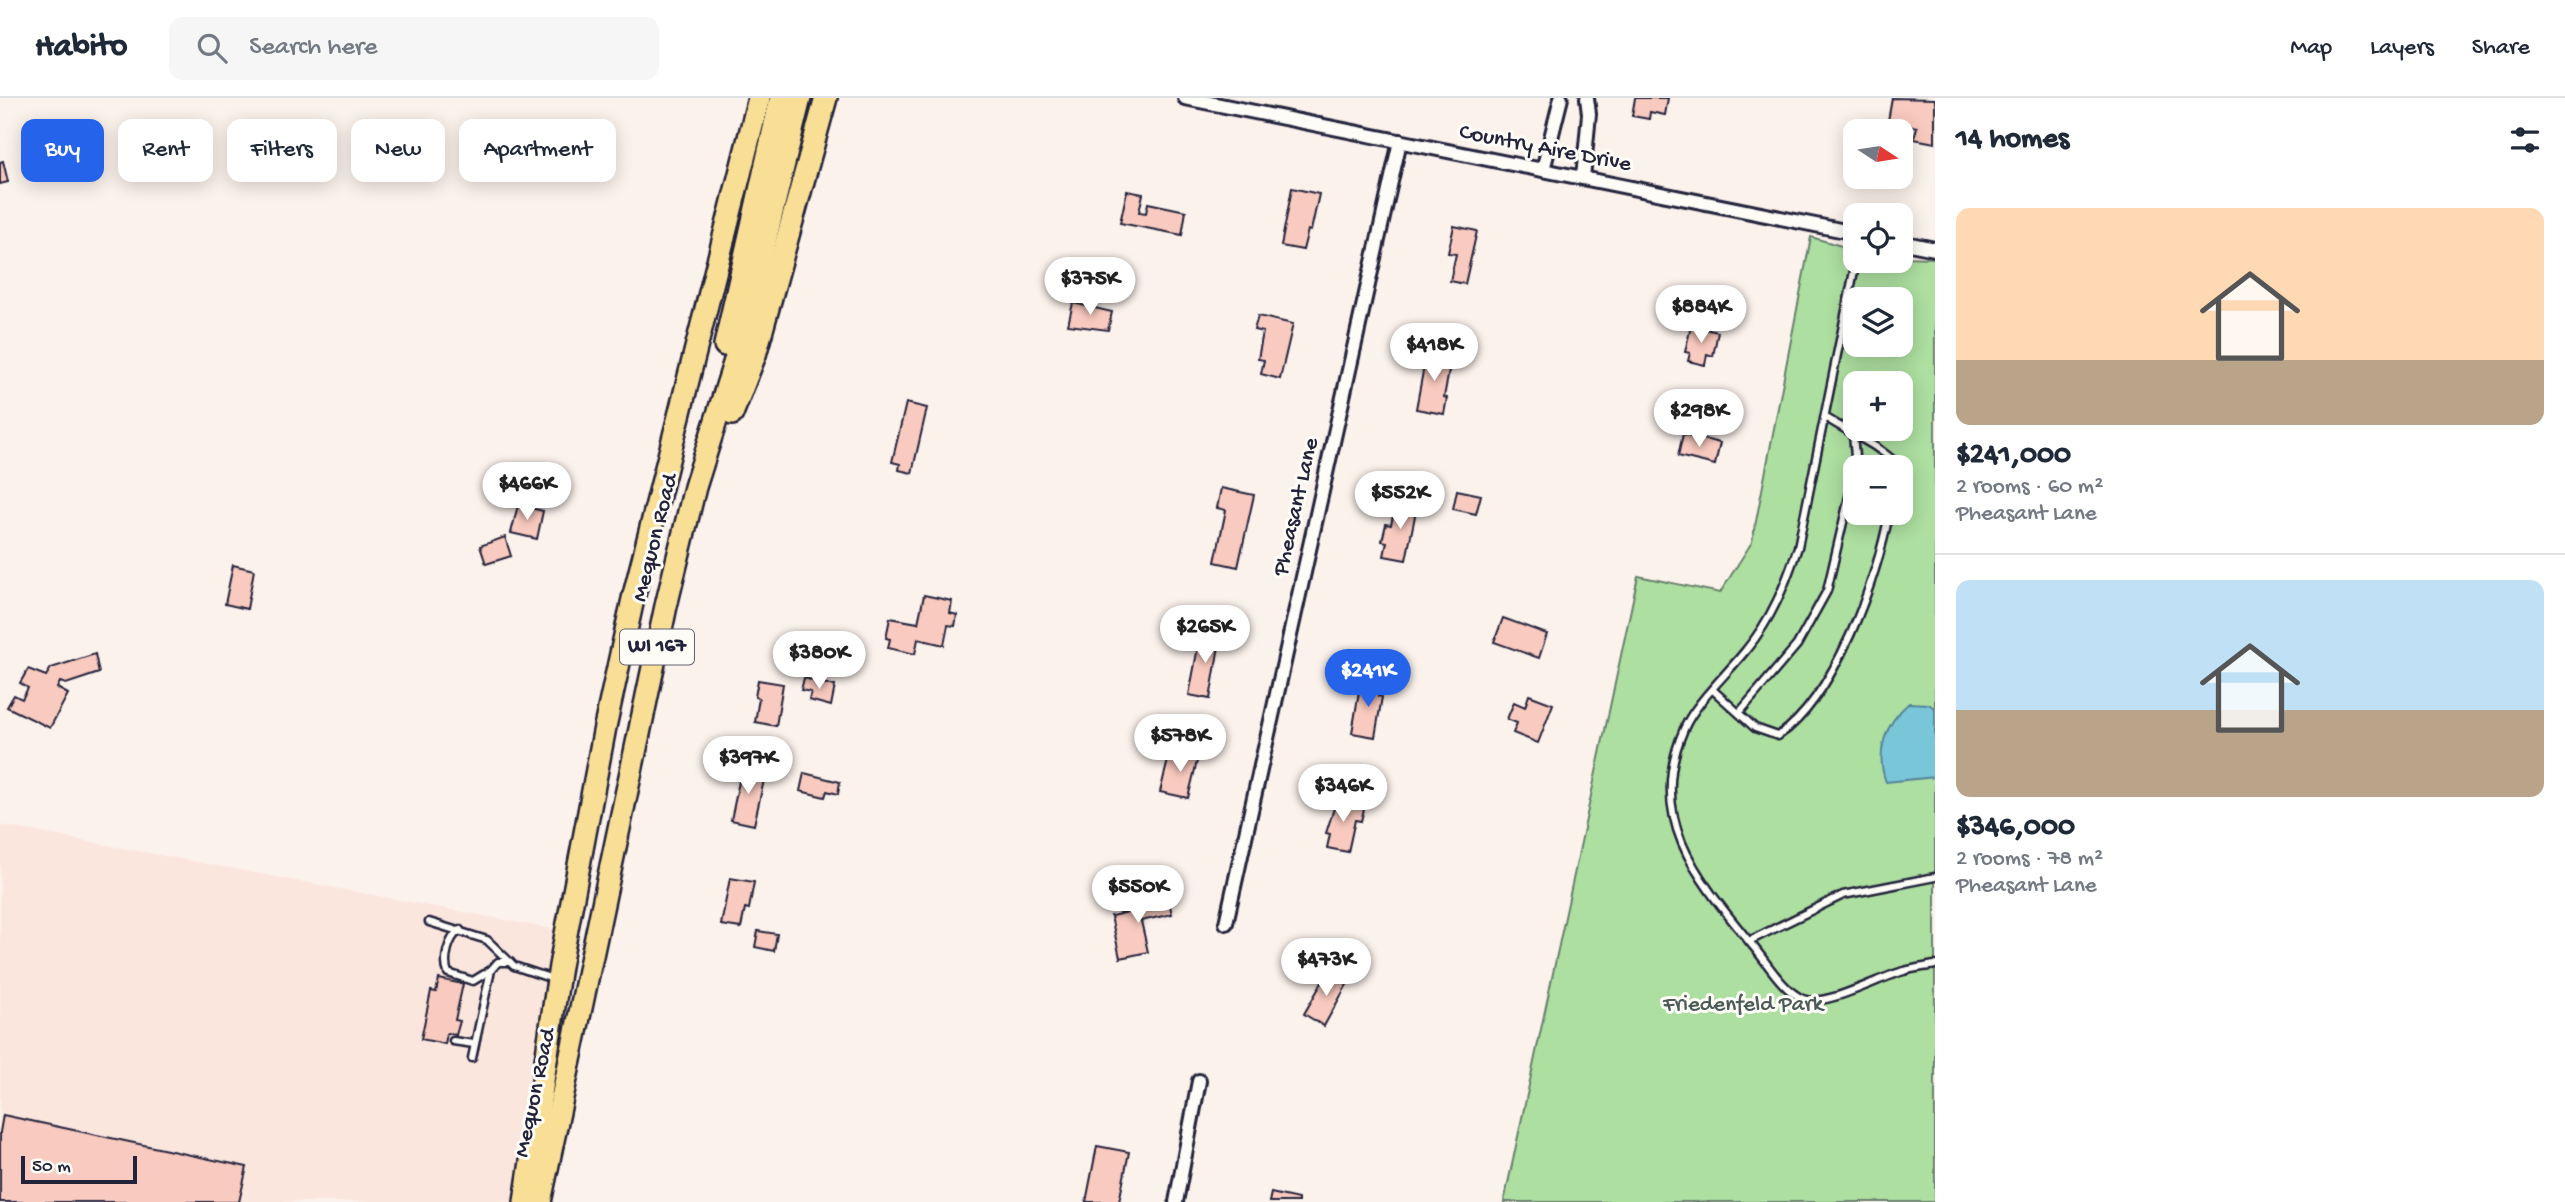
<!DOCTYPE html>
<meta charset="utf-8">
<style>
:root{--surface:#fff;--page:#f6f6f7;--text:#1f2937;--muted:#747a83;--line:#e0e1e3;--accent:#2563eb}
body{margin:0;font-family:"Gochi Hand",sans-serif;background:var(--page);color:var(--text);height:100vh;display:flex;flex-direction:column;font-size:26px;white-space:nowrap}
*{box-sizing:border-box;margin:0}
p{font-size:23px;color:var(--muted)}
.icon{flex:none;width:38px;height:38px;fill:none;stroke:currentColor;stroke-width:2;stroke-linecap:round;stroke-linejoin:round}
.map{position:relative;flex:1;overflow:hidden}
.details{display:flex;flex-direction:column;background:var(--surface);width:630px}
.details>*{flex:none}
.banner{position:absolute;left:21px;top:21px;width:665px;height:63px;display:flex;gap:14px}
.needle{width:46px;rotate:102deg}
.fabs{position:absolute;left:1843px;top:21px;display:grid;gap:14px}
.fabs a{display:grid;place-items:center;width:70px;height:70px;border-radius:14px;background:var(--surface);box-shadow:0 4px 18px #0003;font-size:35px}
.scale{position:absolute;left:21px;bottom:18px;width:116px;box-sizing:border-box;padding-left:7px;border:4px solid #22223b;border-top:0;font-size:19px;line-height:24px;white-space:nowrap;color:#22223b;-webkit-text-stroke:5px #fdfcf7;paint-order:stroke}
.price{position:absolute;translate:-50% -60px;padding:0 16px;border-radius:24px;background:#fff;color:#222;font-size:23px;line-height:46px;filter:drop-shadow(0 2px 4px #0008)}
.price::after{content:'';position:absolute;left:50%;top:42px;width:21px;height:16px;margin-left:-10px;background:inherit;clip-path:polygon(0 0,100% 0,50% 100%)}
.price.selected{background:var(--accent);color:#fff}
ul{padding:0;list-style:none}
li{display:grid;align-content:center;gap:14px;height:371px;padding:0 21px}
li+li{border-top:2px solid var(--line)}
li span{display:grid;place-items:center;height:217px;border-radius:14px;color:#555}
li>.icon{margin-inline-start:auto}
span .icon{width:126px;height:126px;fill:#fffc;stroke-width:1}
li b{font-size:30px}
h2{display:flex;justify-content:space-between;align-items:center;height:84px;padding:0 21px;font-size:30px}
.chip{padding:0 24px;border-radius:14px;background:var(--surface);box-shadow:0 4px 18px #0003;font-size:24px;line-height:63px}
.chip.selected{background:var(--accent);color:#fff}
header{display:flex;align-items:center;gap:42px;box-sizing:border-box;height:98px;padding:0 35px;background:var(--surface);border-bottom:2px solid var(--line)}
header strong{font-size:33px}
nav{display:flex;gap:38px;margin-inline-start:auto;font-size:24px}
.search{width:490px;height:63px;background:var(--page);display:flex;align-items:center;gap:18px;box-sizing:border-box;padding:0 24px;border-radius:14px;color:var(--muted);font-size:26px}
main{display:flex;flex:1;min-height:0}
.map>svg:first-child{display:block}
</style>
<header>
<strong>Habito</strong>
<div class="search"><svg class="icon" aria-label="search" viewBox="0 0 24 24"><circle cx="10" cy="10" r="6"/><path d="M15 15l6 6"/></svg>Search here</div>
<nav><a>Map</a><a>Layers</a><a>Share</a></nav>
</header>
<main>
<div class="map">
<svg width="1935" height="1104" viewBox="0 0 1935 1104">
<rect width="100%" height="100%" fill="#fcf2ec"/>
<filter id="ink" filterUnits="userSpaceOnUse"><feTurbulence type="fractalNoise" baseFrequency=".0143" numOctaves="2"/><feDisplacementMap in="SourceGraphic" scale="14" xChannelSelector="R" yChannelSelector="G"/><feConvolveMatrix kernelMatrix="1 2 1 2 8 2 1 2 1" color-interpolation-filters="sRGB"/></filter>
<g filter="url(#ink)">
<polygon fill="#fbe6de" points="0,727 575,835 521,1104 0,1104"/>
<path fill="#addfa0" stroke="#68806e" stroke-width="2" fill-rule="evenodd" d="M1811,139L1855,152V163H1900L1901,159L1935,160V1104H1504L1638,478L1720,495L1752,444ZM1855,201H1900V247H1855ZM1855,285H1900V331H1855ZM1855,369H1900V415H1855Z"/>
<path fill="#79c6d8" stroke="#568499" stroke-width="2" d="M1909,605L1929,606L1935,611V679L1886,684C1875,655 1885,625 1909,605Z"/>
<g fill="#f9cabf" stroke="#22223b" stroke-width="2">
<polygon points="1635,0 1668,0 1665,17 1650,14 1649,21 1632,18"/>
<polygon points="1892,0 1935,1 1935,45 1914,41 1917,29 1888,23"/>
<polygon points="3,63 8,84 0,86 0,64"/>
<polygon points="1292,90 1319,96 1311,133 1308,132 1303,152 1281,148"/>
<polygon points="1127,93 1143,96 1139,114 1146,115 1148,105 1186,113 1182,137 1120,125"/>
<polygon points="1454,128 1477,133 1465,186 1450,183 1456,156 1448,155"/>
<polygon points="1073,205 1112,214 1108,232 1068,227"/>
<polygon points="1258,218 1293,226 1280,281 1261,276 1264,262 1258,261 1263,234 1254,232"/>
<polygon points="1691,228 1718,234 1713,258 1707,256 1705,267 1688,263 1690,255 1685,254"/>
<polygon points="1427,252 1452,257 1444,299 1447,300 1444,316 1416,311"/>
<polygon points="906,305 927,310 912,375 899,372 900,366 892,364"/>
<polygon points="1683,336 1720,345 1715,367 1678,358"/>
<polygon points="1221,390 1254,397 1238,469 1215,464 1226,412 1217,410"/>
<polygon points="1457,392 1481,397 1476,416 1453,411"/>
<polygon points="1396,404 1417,408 1406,462 1384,458 1387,444 1382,443 1386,426 1391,427"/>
<polygon points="518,407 543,413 537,441 511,435"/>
<polygon points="505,439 511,458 486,466 480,448"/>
<polygon points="233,467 254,472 247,511 225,506"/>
<polygon points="924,497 952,503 950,515 957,517 955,528 948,527 944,547 918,541 915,556 888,550 890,541 886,540 890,520 918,525"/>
<polygon points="1503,520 1547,536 1539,560 1494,544"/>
<polygon points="1201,533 1221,536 1210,601 1189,597"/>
<polygon points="95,556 99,575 66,586 60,584 57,590 68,596 50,630 7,609 14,597 22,601 28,590 20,585 28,571 46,578 51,570"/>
<polygon points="804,580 835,588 831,608 809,602 811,594 801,592"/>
<polygon points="1361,581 1381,585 1378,598 1382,599 1375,639 1352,635"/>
<polygon points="758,582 783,586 776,628 755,624 759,600 755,599"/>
<polygon points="1529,597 1553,606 1538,645 1513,635 1517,625 1507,621 1514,604 1525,609"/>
<polygon points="1147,625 1165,629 1160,646 1143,642"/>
<polygon points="1176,650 1199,655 1188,700 1160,694 1168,662 1173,663"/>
<polygon points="742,669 766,673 754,727 731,722"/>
<polygon points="804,675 840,684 838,696 827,693 825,699 800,693"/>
<polygon points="1337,701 1365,707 1361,723 1355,722 1348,754 1327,750 1330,736 1326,735"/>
<polygon points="730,780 754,784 749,811 745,810 741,830 721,827"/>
<polygon points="1167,796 1172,816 1141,823 1148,854 1120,860 1111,818 1142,811 1140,802"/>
<polygon points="758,833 777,836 774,853 755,849"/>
<polygon points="1329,872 1349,883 1324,928 1304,916"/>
<polygon points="439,881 463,886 455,922 460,923 456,937 447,935 445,946 421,941 431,893 436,894"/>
<polygon points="3,1017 247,1069 239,1104 0,1104 0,1034"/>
<polygon points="1097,1048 1129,1054 1119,1104 1086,1104"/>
<polygon points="1271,1095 1298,1101 1298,1104 1269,1104"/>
</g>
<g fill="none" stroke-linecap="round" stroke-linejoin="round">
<g stroke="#22223b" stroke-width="11">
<g id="service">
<path d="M1856,163L1798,449C1785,487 1772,521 1746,552C1728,575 1695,605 1684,631C1645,720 1698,781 1752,847C1767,864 1782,892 1803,901C1825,910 1880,879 1904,873C1914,870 1925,869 1935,867"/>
<path d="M1825,319C1849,335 1875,345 1896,365V369"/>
<polyline points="1853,337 1856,369"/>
<path d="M1713,592L1755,630L1778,638C1834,601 1878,479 1889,415"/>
<polyline points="1739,615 1797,547 1827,493 1855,373"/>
<polyline points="429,824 487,842 514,868 553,881"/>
<path d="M460,832C448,840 443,862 448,875L473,883L491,872"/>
<polyline points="1749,843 1843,797 1935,779"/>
<polyline points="453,943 474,946"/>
<polyline points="472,960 491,872 498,864 510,864"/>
</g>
</g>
<g stroke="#22223b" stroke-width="18">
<g id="minor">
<polyline points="1185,0 1855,135"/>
<polyline points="1543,72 1561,0"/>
<polyline points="1583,80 1589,16 1587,0"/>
<polyline points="1900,144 1935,151"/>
<polyline points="1226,825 1400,43"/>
<polyline points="1176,1104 1199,983"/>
</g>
</g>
<g stroke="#22223b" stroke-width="26">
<g id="primary">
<polyline points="725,247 781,0"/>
<polyline points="732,316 755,257 826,0"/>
<polyline points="525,1104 560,868 605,629 633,501 759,0"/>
<polyline points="540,1104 666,508 695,389 738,253 800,0"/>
</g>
</g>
<use href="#service" stroke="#fdfcf7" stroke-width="6"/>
<use href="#minor" stroke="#fdfcf7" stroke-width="12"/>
<use href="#primary" stroke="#f9df96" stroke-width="21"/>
</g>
</g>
<g text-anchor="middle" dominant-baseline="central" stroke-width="6" stroke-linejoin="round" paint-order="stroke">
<rect fill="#fdfcf7" stroke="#646373" stroke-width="2" x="620" y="531.5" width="74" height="35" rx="5"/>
<g font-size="21" font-weight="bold" fill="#22223b">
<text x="657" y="549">WI 167</text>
</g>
<g font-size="23" fill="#22223b" stroke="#fdfcf7">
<text transform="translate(1545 51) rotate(11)">Country Aire Drive</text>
<text transform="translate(1297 409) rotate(-77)">Pheasant Lane</text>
<text transform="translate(656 440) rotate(-76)">Mequon Road</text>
<text transform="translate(536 995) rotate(-78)">Mequon Road</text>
</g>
<g font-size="23" fill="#4c5b59" stroke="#fdfcf7">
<text x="1743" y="907">Friedenfeld Park</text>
</g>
</g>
</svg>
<div class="fabs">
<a><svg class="needle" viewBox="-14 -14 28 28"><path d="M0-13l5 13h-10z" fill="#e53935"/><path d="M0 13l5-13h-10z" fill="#747a83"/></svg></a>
<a><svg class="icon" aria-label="locate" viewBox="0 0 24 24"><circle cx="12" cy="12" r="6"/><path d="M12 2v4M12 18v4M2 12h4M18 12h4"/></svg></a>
<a><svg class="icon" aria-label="layers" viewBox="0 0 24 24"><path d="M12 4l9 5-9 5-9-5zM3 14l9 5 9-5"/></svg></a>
<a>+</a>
<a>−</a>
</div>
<div class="scale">50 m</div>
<b class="price" style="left:1090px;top:219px">$375K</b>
<b class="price" style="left:1701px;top:247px">$884K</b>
<b class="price" style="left:1434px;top:285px">$418K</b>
<b class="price" style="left:1699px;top:351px">$298K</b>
<b class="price" style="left:527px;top:424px">$466K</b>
<b class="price" style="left:1400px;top:433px">$552K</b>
<b class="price" style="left:1205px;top:567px">$265K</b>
<b class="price" style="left:819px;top:593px">$380K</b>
<b class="price selected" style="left:1368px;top:611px">$241K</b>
<b class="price" style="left:1180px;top:676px">$578K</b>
<b class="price" style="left:748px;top:698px">$397K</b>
<b class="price" style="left:1343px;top:726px">$346K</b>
<b class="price" style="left:1138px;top:827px">$550K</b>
<b class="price" style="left:1326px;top:900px">$473K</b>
<div class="banner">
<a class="chip selected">Buy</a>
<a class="chip">Rent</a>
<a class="chip">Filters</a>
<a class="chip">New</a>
<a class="chip">Apartment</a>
</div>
</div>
<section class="details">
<h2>14 homes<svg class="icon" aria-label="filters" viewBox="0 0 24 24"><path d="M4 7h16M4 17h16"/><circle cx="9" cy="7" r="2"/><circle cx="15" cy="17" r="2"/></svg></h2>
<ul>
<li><span style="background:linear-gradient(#ffd9b3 70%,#b9a48a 0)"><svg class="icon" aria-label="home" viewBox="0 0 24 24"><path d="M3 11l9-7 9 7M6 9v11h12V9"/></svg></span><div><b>$241,000</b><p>2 rooms · 60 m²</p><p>Pheasant Lane</p></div></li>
<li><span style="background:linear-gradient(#bfe0f5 60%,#b9a48a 0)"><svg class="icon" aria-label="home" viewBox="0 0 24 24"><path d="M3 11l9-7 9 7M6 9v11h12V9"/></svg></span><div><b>$346,000</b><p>2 rooms · 78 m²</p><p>Pheasant Lane</p></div></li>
</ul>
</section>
</main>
